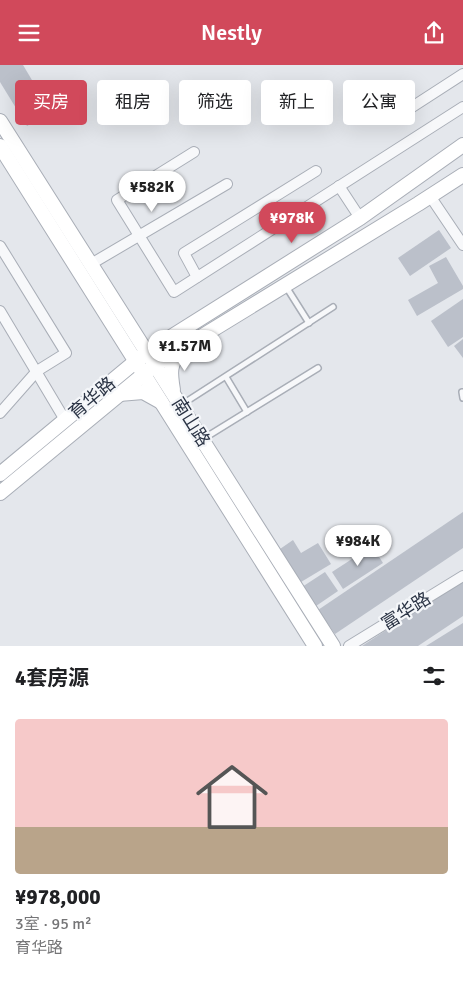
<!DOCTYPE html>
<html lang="zh">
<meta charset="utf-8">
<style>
:root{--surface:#fff;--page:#f2f2f2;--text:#202124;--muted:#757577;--line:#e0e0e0;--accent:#d1495b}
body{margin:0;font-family:Signika,"Noto Sans SC",sans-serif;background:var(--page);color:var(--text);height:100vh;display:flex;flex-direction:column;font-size:19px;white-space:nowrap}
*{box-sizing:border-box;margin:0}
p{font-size:16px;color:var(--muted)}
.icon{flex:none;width:28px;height:28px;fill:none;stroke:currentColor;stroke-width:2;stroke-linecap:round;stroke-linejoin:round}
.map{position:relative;height:581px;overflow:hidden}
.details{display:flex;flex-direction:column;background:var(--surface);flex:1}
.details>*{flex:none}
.hud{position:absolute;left:15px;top:15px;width:434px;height:45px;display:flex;gap:10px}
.price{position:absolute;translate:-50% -42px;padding:0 11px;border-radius:18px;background:#fff;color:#222;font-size:16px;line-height:32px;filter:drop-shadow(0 1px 2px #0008)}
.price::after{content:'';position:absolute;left:50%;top:30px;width:15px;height:11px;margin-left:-8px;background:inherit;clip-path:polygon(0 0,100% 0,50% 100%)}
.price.active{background:var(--accent);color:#fff}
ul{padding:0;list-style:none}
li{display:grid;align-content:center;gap:10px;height:265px;padding:0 15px}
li+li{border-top:1px solid var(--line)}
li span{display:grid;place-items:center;height:155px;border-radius:5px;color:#555}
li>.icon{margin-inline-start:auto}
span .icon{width:90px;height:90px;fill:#fffc;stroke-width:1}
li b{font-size:21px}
h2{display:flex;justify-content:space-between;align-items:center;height:60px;padding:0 15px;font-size:21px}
.pill{padding:0 18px;border-radius:5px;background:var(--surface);box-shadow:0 5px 20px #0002;font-size:18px;line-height:45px}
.pill.active{background:var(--accent);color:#fff}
header{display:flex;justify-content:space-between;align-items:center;height:65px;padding:0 15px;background:var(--accent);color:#fff;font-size:22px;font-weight:600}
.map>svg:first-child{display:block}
</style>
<header><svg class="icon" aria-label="menu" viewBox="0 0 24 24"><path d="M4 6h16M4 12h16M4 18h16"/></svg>Nestly<svg class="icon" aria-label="share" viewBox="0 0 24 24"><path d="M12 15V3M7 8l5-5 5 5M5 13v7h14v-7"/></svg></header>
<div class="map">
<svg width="463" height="581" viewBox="0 0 463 581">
<rect width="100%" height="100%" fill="#e4e7ec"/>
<g fill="#bbc0ca">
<polygon points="0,0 23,0 51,47 27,61 0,17"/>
<polygon points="439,165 451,183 410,211 398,193"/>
<polygon points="446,192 463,221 463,224 417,251 408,235 438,218 429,201"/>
<polygon points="463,234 463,272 448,282 431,256"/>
<polygon points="463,274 463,293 454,281"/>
<polygon points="463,447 463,483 335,569 318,545"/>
<polygon points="293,475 301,488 318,478 331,499 301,517 280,484"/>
<polygon points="372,481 383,498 343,524 332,507"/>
<polygon points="325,507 338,526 316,541 302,522"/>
<polygon points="463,515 463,551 418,581 362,581"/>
<polygon points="463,558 463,581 426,581"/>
</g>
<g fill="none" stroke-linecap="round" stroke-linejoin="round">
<g stroke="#a9aeb7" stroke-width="8">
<g id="lane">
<polyline points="285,220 309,258"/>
<polyline points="226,312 247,347"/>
<polyline points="462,327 463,333"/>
<polyline points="181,340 333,242"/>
<polyline points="203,374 318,303"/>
</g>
</g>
<g stroke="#a9aeb7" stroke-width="12">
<g id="street">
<polyline points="409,44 463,9"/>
<polyline points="194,87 117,135 174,227 463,42"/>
<polyline points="339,121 360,153"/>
<polyline points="430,131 463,180"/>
<polyline points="0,181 66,288 37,306 0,348"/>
<polyline points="91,199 227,119"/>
<polyline points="197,212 184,188 316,106"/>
<polyline points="0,246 65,355"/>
<polyline points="349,581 463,511"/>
</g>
</g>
<g stroke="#a9aeb7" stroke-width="16">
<g id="secondary">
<polyline points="0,56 333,581"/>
<polyline points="0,81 315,581"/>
<path d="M173,325C170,307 169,300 181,285"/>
<polyline points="119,329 143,327 161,337"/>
<polyline points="0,409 147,287 360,153 463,80"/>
<polyline points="0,428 155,300 418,139 463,110"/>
</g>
</g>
<use href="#lane" stroke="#f7f8fa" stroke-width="5"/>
<use href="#street" stroke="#f7f8fa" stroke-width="10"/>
<use href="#secondary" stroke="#fff" stroke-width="14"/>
</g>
<g text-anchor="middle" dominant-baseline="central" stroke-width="4.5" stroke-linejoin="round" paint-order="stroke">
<g font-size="18" fill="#2b3445" stroke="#f4f6f9">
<text transform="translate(92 333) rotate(-40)">育华路</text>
<text transform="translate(191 357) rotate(58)">南山路</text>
<text transform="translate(406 546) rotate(-32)">富华路</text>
</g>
</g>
</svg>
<b class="price" style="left:152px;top:148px">¥582K</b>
<b class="price active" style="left:292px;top:179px">¥978K</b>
<b class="price" style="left:185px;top:307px">¥1.57M</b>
<b class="price" style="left:358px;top:502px">¥984K</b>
<div class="hud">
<a class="pill active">买房</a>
<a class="pill">租房</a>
<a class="pill">筛选</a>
<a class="pill">新上</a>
<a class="pill">公寓</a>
</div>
</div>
<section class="details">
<h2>4套房源<svg class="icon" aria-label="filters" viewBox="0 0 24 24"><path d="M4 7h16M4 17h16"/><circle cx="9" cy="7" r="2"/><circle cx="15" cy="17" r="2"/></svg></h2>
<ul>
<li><span style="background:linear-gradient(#f6c9c9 70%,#b9a48a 0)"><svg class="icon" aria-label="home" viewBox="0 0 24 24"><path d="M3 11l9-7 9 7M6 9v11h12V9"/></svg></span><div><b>¥978,000</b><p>3室 · 95 m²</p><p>育华路</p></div></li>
</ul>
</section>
